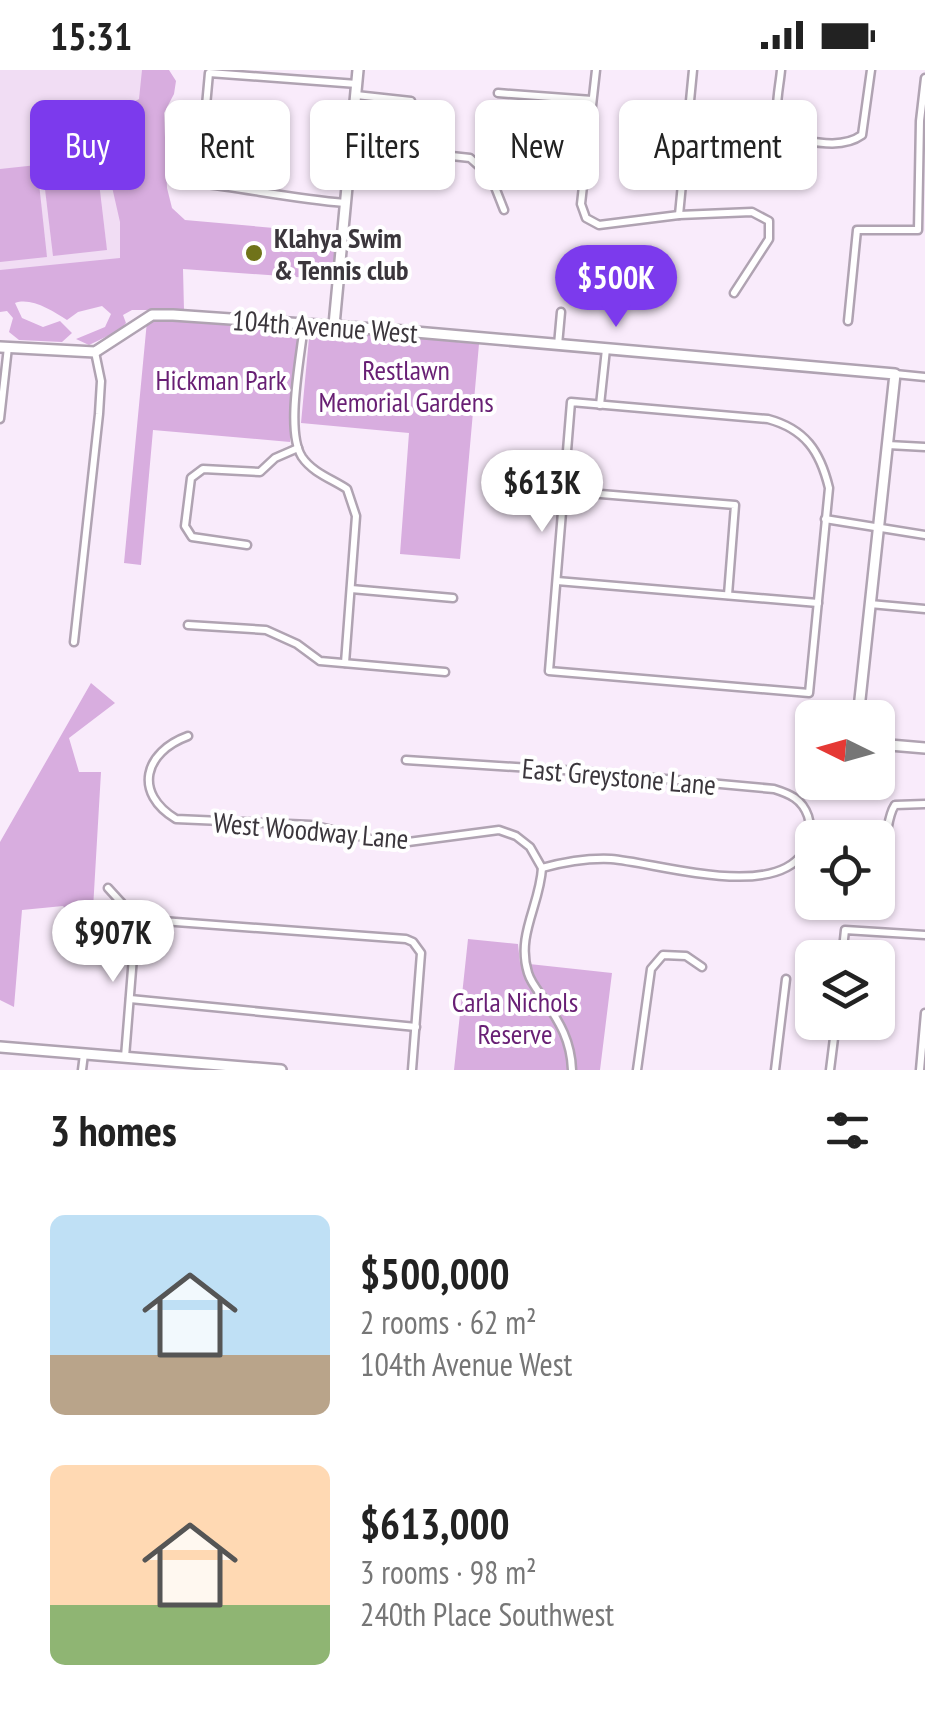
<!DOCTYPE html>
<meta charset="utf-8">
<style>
:root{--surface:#fff;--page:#f2f2f2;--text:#222;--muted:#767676;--accent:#7c3aed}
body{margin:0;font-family:"PT Sans Narrow",sans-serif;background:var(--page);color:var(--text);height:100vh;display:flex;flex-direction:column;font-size:38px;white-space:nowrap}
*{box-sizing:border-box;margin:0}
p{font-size:32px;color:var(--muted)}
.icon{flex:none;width:55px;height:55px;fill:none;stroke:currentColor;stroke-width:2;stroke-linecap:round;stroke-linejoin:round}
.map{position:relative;height:1000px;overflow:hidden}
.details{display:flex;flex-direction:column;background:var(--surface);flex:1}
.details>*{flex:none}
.banner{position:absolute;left:30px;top:30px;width:865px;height:90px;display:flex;gap:20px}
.needle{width:65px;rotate:275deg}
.controls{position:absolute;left:795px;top:630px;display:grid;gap:20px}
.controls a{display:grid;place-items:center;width:100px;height:100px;border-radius:15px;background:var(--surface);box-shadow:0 2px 8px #0004;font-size:50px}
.price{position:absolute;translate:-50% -85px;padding:0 22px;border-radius:35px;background:#fff;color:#222;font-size:32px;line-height:65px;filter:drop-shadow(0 2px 5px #0008)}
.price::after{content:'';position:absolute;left:50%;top:60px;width:30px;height:22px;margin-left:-15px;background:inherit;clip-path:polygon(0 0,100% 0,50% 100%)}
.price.on{background:var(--accent);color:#fff}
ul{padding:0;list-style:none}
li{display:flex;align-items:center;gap:30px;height:250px;padding:0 50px}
li span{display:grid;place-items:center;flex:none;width:280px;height:200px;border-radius:15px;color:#555}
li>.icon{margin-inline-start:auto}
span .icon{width:120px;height:120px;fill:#fffc;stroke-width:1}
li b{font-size:42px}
h2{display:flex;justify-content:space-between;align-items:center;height:120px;padding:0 50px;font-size:42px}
.pill{padding:0 35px;border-radius:15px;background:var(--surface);box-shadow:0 2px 8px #0004;font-size:35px;line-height:90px}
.pill.on{background:var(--accent);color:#fff}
.status{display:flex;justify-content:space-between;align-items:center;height:70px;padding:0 50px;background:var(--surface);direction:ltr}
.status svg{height:28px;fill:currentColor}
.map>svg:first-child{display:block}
</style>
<div class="status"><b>15:31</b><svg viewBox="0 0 49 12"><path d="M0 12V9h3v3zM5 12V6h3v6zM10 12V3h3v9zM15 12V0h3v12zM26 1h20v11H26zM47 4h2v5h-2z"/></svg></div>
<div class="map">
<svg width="925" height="1000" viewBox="0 0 925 1000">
<rect width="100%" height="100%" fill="#f9ebfb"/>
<polygon fill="#f1ddf4" points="0,0 167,0 143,230 0,215"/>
<g fill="#d8addf">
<path d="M142,0H169L176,11L174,24L164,43L167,118L172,138L185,150L342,164L338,210L183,199L184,240H132L123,245L126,253L120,260L89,275L76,269L105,257L111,244L102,236L78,242L67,250C53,241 31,227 15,233L22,248L43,257L60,251L72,263L62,272L19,270L9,262L13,248L7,241L0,242V200L120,188V152L107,95L105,47L139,29Z"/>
<polygon points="96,87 107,180 53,186 42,94"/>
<polygon points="37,95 47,187 0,192 0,99"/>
<polygon points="163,249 300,259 290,372 153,360 141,495 124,493 147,251"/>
<polygon points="315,259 479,274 460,489 400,484 409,363 301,353 309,268"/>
<polygon points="91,613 115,633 69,668 79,702 101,702 91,873 63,836 22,840 14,937 0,930 0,772"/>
<polygon points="468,869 518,874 520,893 612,903 600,1000 454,1000"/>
</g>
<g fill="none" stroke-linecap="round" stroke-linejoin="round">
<g stroke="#b0a3b2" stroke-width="11">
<g id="street">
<polyline points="596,0 581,134 586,148 599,155 679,145 752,142 769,151 769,169 734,223"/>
<path d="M781,0C779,24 770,49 788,68C811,71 841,80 862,65L871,0"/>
<polyline points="498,23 592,30"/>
<polyline points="356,25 411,31"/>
<polyline points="690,37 777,42"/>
<polyline points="351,75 470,88 491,107 504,140"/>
<path d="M345,133C295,129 249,119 199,113L209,3L357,14"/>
<polyline points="679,145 693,0"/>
<polyline points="848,251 857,160 918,160 920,51 925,8"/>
<path d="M304,254C301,286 285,361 302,387C313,403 332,409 347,419L356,446L345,593"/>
<polyline points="558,275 561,242"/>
<polyline points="895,304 925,307"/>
<path d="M571,332L768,349C805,359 820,381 829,418L809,623L549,601Z"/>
<polyline points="600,335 606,279"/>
<polyline points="0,349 8,277"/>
<polyline points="888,375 925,377"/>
<polyline points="564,421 735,435 728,525"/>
<polyline points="825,449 925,465"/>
<polyline points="247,475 192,467 185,456 191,408 203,399 260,402 275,388 298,378"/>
<polyline points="557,511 818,533"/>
<polyline points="351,519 453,528"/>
<polyline points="870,534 925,539"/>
<polyline points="188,555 266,560 297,574 320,591 445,602"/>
<polyline points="74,572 99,344 101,311 95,282"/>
<path d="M188,666C144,682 133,723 176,749L311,755L393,774L499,760L516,766L530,777L542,798"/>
<path d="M406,690L578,701L774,719C790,724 802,729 808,746C812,758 810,772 803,783C771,830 659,793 611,789C588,788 564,792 542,798"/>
<path d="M878,784C890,771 885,750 895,735L925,734"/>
<path d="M542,798C540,835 516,865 528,903C531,913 538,921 544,929C560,953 571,971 572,1000"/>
<polyline points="108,818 139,852 149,850 406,869 413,872 421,883 412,1000"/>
<polyline points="842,888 845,860 925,865"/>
<polyline points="130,929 416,957"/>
<polyline points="125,987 135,862 139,852"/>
<polyline points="82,1000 84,984"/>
<polyline points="637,1000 651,899 663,885 686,886 702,897"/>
<polyline points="775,1000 786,909"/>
<polyline points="830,1000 836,952"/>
<polyline points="920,1000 925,943"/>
</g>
</g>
<g stroke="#b0a3b2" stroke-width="14">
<g id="secondary">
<polyline points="334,255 358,0"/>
<polyline points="0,277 95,282 152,245 173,245 404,261 895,304 858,648"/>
<polyline points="878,674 925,678"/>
<polyline points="0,977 281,1000"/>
</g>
</g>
<use href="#street" stroke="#fff" stroke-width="6"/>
<use href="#secondary" stroke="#fff" stroke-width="9"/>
</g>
<circle fill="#70731a" stroke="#fff" stroke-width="4" cx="254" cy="183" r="10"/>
<g text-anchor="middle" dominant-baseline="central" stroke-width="8" stroke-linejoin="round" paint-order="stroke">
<g font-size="28" font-weight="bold" fill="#3b363c" stroke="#fff" text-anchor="start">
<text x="274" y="167">Klahya Swim<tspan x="274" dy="32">&amp; Tennis club</tspan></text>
</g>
<g font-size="28" fill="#3b363c" stroke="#fff">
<text transform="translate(325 256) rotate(4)">104th Avenue West</text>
<text transform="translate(619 706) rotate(5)">East Greystone Lane</text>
<text transform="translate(311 760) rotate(5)">West Woodway Lane</text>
</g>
<g font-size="28" fill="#681f74" stroke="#fff">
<text x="406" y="299">Restlawn<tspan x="406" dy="32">Memorial Gardens</tspan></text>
<text x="221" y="309">Hickman Park</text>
<text x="515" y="931">Carla Nichols<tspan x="515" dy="32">Reserve</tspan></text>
</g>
</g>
</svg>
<div class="controls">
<a><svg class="needle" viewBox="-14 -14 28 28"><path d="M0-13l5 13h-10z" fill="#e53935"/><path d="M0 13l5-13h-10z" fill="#767676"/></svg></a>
<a><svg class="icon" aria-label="locate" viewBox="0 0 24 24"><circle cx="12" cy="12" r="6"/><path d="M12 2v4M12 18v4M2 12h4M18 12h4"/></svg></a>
<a><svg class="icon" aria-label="layers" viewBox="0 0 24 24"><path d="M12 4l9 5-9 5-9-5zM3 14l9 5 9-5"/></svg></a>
</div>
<b class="price on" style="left:616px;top:260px">$500K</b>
<b class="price" style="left:542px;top:465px">$613K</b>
<b class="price" style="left:113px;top:915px">$907K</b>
<div class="banner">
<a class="pill on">Buy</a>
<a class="pill">Rent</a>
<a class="pill">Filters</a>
<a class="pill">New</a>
<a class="pill">Apartment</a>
</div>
</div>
<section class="details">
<h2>3 homes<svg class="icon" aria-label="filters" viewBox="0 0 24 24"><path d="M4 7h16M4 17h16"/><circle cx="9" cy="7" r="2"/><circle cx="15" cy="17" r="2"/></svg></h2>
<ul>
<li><span style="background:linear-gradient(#bfe0f5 70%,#b9a48a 0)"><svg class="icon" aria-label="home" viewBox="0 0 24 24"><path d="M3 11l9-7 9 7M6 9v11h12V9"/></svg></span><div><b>$500,000</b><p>2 rooms · 62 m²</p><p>104th Avenue West</p></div></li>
<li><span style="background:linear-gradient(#ffd9b3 70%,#8fb573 0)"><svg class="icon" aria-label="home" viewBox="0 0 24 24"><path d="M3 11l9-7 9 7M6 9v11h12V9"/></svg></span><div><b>$613,000</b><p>3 rooms · 98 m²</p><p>240th Place Southwest</p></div></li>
</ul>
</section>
